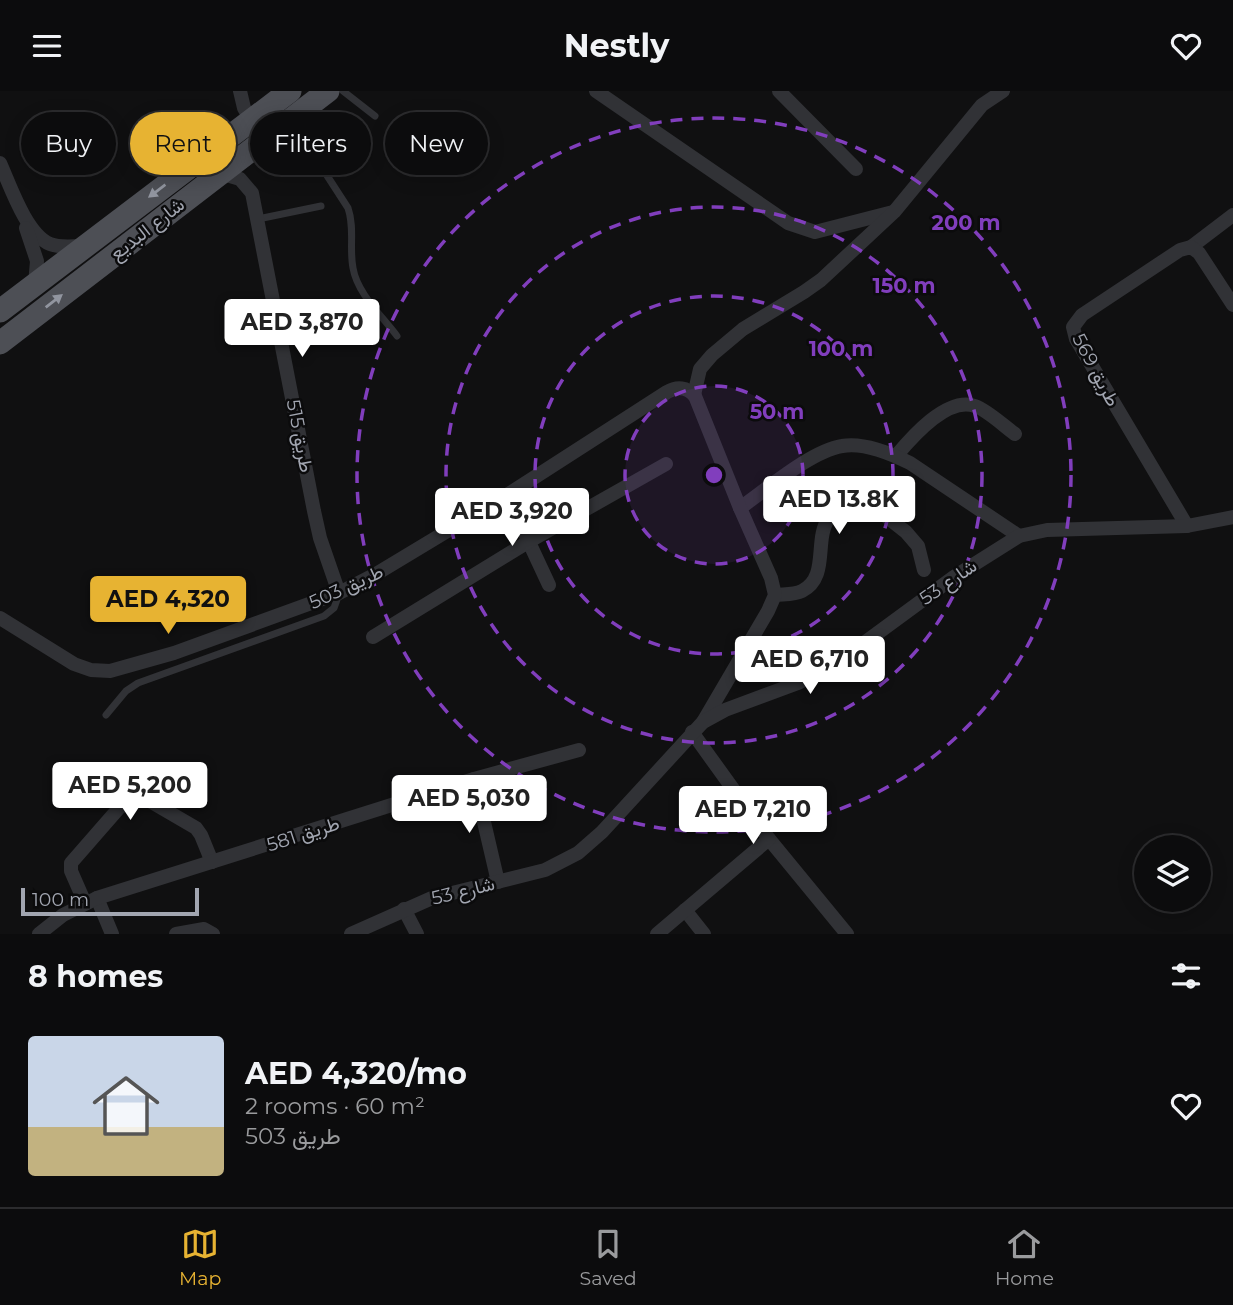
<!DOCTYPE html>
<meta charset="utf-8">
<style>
:root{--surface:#0c0c0d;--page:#151516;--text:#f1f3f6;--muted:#9a9b9d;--line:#2c2c2e;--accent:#e7b332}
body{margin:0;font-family:Montserrat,Vazirmatn,sans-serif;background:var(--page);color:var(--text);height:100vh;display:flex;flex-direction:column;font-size:26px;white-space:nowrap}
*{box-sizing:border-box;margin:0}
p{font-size:23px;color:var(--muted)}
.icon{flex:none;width:38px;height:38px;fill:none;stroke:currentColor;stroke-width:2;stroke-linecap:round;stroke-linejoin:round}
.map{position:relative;height:843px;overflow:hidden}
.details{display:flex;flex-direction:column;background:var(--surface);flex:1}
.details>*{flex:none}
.banner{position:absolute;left:21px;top:21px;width:700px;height:63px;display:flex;gap:14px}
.controls{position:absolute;left:1134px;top:744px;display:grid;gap:14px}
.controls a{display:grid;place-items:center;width:77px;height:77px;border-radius:50%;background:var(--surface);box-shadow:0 4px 18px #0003,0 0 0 2px var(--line);font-size:35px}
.scale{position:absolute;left:21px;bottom:18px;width:178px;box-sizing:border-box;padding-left:7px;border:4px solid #a2a6b1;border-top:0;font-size:19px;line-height:24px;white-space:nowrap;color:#a2a6b1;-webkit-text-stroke:5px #0b0b0c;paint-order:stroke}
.price{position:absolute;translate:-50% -60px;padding:0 16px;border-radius:7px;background:#fff;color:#222;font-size:23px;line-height:46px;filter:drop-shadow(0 2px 4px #0008)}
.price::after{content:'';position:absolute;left:50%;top:42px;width:21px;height:16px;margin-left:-10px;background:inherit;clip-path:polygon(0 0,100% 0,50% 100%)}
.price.current{background:var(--accent);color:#111}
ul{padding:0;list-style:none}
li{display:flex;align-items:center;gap:21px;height:175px;padding:0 28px}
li+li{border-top:2px solid var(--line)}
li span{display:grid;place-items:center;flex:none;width:196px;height:140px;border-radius:7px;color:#555}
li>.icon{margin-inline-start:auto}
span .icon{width:84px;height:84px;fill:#fffc;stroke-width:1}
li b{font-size:30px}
h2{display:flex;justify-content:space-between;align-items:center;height:84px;padding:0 28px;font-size:30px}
.chip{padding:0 24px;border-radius:32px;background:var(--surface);box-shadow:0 4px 18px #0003,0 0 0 2px var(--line);font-size:24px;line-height:63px}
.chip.current{background:var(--accent);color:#111}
header{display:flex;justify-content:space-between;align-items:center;height:91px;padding:0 28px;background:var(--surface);font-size:32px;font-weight:700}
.menu{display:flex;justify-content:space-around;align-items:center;height:98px;border-top:2px solid var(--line);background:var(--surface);font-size:19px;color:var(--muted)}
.menu a{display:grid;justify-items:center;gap:4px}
.menu .current{color:var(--accent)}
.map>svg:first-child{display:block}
</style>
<header><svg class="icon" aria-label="menu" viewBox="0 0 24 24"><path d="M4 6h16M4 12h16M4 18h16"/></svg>Nestly<svg class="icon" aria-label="heart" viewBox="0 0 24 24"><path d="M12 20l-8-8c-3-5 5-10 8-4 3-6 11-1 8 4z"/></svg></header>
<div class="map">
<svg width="1233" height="843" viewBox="0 0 1233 843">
<rect width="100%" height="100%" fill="#101011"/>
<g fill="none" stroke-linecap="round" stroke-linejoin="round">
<g stroke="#313236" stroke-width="7">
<polyline points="343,0 375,25"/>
<path d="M293,32L348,117C355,137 349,157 353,177C357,202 382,225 397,245"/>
<polyline points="258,128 321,115"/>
<polyline points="106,624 126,600 138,592 324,525 334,517 339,503"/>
</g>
<g stroke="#313236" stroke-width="14">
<polyline points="240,0 244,17 251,29"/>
<polyline points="596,0 788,132 815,141 893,121"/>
<polyline points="779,0 856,78"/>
<path d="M0,72C10,94 26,143 50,153C60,157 72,155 83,155"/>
<polyline points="220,82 240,88 252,102 314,420 320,447 339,502"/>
<polyline points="26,137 37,170 35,193"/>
<polyline points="1191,156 1233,124"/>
<polyline points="694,304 700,278 712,264 743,238 804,201 821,189 894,121 982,14 1003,0"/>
<path d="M896,365C911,347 947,305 975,315C987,319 1004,335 1015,343"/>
<polyline points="507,404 549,494"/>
<path d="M740,417C766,399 811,360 842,355C863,351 892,363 910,372L1019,445"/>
<polyline points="1187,435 1076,248 1073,236 1082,224 1180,159 1191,156 1199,162 1233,214"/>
<path d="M775,504C784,503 794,504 802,500C841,480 793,415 868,411L906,441L918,455L924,479"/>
<path d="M0,527L74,573L91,579L110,580L174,562L339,502L376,483L507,404L667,301C677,295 687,296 695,305L740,417L771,487L775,504L768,520L703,631"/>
<polyline points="373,546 528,451 666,373"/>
<polyline points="692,641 769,748 847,843"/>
<polyline points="474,688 498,791"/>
<polyline points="97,807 112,843"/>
<path d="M85,812L71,780V772L119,717C128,710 136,707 148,709L196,737L201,744L212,771"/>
<polyline points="404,818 417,843"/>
<polyline points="685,819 704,843"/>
<polyline points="39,843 63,824 97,807 474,688 579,659"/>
<polyline points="176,843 204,838 213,843"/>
<polyline points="351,843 432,807 545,779 578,762 602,741 703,631 725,619 798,592 841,569 954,486 1019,445 1047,439 1187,435 1233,426"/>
<polyline points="657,843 769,748"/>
</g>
<g stroke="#4d4f55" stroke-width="23">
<polyline points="0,220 290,0"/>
<polyline points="0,252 328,0"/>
</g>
</g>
<defs><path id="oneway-solid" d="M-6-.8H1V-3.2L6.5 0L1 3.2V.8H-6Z" transform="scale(1.75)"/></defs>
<g fill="#91959f">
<use href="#oneway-solid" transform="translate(157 100) rotate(143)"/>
<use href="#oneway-solid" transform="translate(54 210) rotate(-38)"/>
</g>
<circle cx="714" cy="384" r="89" fill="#813ebd" fill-opacity=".12"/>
<g fill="none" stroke="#813ebd" stroke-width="3.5" stroke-dasharray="12 9">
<circle cx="714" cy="384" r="89"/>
<circle cx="714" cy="384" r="179"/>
<circle cx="714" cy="384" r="268"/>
<circle cx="714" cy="384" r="357"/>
</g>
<g text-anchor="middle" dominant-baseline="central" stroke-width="5" stroke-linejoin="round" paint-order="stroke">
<g font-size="19" fill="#a2a6b1" stroke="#0b0b0c">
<text transform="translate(147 138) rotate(-38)">شارع البديع</text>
<text transform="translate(1096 279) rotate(62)">طريق 569</text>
<text transform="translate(300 345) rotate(79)">طريق 515</text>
<text transform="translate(948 491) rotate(-35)">شارع 53</text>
<text transform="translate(346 496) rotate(-25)">طريق 503</text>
<text transform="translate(303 743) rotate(-18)">طريق 581</text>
<text transform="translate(463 800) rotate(-14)">شارع 53</text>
</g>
</g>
<circle cx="714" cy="384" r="10" fill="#813ebd" stroke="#0b0b0c" stroke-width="3.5"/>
<g font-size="21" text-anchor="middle" font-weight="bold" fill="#813ebd" stroke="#0b0b0c" stroke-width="5" stroke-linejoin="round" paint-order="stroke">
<text x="966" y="139">200 m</text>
<text x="904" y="202">150 m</text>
<text x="841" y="265">100 m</text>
<text x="777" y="328">50 m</text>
</g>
</svg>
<div class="controls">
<a><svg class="icon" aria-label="layers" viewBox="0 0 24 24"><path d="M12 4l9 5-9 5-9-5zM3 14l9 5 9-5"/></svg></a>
</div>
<div class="scale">100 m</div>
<b class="price" style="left:302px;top:268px">AED 3,870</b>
<b class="price" style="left:839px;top:445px">AED 13.8K</b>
<b class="price" style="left:512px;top:457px">AED 3,920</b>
<b class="price current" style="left:168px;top:545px">AED 4,320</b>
<b class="price" style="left:810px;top:605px">AED 6,710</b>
<b class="price" style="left:130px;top:731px">AED 5,200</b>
<b class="price" style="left:469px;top:744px">AED 5,030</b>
<b class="price" style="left:753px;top:755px">AED 7,210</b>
<div class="banner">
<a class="chip">Buy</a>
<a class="chip current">Rent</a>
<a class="chip">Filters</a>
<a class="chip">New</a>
</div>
</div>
<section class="details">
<h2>8 homes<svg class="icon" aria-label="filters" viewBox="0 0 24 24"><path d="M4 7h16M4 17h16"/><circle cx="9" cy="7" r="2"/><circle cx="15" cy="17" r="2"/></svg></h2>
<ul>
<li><span style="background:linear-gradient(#c9d6e8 65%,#c2b280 0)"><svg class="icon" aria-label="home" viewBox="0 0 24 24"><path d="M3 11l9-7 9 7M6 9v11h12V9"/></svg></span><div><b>AED 4,320/mo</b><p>2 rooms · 60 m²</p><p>طريق 503</p></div><svg class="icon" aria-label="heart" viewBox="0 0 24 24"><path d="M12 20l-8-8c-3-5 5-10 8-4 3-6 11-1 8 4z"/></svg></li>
</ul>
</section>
<nav class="menu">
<a class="current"><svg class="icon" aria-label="map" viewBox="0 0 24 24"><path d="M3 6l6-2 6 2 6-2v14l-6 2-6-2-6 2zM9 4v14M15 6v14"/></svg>Map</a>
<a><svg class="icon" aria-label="saved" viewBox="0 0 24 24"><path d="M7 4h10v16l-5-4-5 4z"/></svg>Saved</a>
<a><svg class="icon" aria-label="home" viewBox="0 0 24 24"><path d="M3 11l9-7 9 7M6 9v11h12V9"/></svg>Home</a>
</nav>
